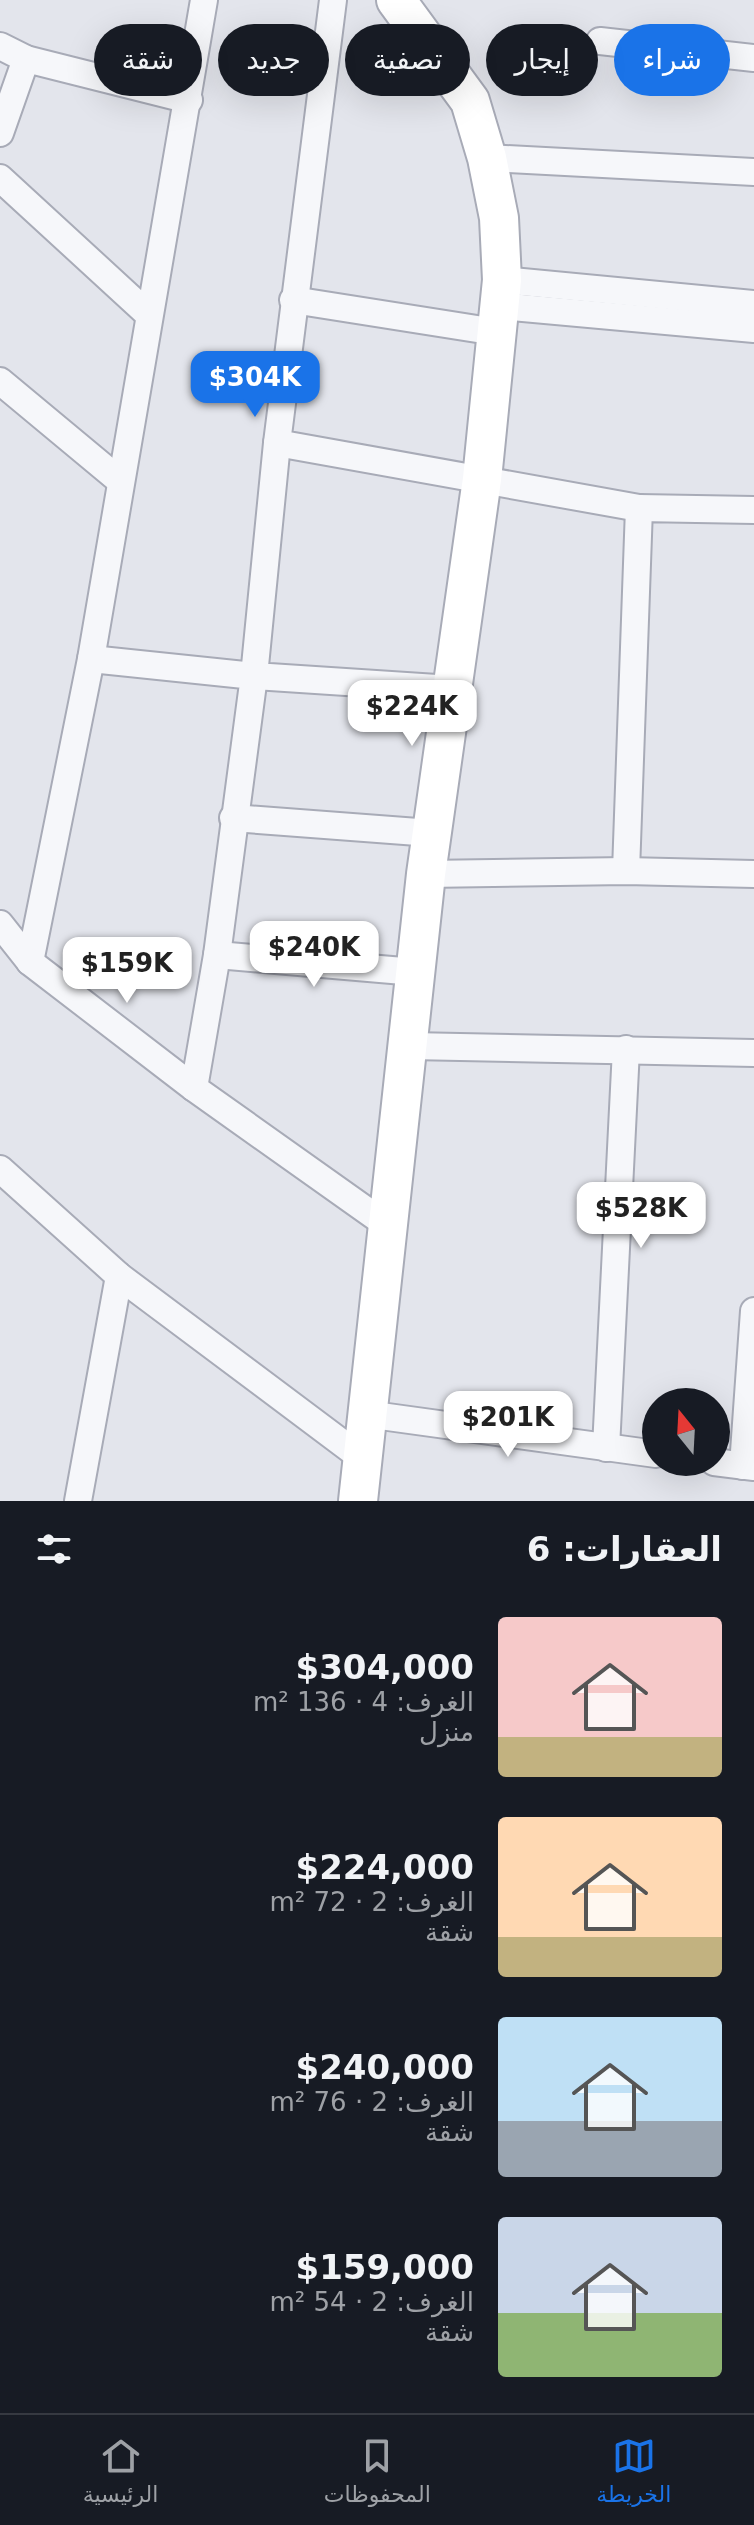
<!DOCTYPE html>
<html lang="ar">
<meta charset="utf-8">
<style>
:root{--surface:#171b24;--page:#20242c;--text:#f1f3f6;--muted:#9ea1a6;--line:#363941;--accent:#1a73e8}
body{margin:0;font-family:"DejaVu Sans",Cairo,sans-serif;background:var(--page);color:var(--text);direction:rtl;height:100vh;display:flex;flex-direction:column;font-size:30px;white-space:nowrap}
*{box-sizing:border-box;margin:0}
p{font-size:26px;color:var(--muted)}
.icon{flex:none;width:44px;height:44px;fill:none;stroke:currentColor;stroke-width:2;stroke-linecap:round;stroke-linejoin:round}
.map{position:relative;height:1501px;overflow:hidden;direction:ltr}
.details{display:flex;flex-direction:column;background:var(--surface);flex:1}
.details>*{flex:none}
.top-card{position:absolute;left:24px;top:24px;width:706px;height:72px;direction:rtl;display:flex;gap:16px}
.needle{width:52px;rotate:342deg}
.buttons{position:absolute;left:642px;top:1388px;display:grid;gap:16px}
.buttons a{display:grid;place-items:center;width:88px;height:88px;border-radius:50%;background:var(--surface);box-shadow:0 8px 32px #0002;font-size:40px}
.price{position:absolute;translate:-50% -68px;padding:0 18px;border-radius:16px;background:#fff;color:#222;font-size:26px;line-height:52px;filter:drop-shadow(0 2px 4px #0008)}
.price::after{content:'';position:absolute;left:50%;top:48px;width:24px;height:18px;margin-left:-12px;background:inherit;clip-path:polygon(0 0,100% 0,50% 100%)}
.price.on{background:var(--accent);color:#fff}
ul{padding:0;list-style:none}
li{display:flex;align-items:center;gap:24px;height:200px;padding:0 32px}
li span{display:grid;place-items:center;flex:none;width:224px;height:160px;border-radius:8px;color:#555}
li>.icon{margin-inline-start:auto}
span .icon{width:96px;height:96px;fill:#fffc;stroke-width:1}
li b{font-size:34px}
h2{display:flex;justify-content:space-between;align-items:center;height:96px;padding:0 32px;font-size:34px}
.pill{padding:0 28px;border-radius:36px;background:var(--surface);box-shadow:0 8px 32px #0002;font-size:28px;line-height:72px}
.pill.on{background:var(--accent);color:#fff}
.menu{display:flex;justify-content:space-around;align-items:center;height:112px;border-top:2px solid var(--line);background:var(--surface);font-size:22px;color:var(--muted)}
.menu a{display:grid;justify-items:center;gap:4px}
.menu .on{color:var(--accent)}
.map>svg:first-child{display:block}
</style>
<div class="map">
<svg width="754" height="1501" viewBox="0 0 754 1501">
<rect width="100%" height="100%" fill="#e3e5ec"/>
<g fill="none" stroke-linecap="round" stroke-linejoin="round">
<g stroke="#a8abb7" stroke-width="30">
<g id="street">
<polyline points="333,0 277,443 639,508"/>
<polyline points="600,41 754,58"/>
<polyline points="0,46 26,59 0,133"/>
<polyline points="26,59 189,100"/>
<polyline points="487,158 754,172"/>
<polyline points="0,178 149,315"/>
<polyline points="502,280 754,304"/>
<polyline points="293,300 496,332"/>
<polyline points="499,306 754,329"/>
<polyline points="0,381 119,480"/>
<polyline points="277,443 254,676 452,689"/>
<polyline points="91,659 254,676 217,955 194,1088 387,1225"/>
<polyline points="233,818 431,833"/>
<polyline points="626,871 639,508 754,510"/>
<polyline points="426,874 626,871 754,874"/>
<polyline points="0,924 30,962 91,659 204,0"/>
<polyline points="217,955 415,972"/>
<polyline points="30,962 194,1088"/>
<polyline points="410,1046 754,1053"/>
<polyline points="0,1169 119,1276 362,1458"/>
<polyline points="366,1414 656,1454"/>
<polyline points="606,1448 626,1049"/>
<polyline points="714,1462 754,1467"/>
<polyline points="743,1466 754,1311"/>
<polyline points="78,1501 119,1276"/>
</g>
</g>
<g stroke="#a8abb7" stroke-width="42">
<polyline id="secondary" points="358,1501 426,874 482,479 502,280 499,218 487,158 470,101 396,0"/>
</g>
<use href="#street" stroke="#f6f7fa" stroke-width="26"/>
<use href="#secondary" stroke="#fff" stroke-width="38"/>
</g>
</svg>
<div class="buttons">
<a><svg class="needle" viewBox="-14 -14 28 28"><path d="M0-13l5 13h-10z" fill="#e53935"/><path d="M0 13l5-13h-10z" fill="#9ea1a6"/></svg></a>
</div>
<b class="price on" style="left:255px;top:419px">$304K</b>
<b class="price" style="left:412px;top:748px">$224K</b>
<b class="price" style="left:314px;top:989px">$240K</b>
<b class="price" style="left:127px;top:1005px">$159K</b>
<b class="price" style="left:641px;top:1250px">$528K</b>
<b class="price" style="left:508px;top:1459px">$201K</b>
<div class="top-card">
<a class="pill on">شراء</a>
<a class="pill">إيجار</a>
<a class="pill">تصفية</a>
<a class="pill">جديد</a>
<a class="pill">شقة</a>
</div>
</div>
<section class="details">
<h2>العقارات: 6<svg class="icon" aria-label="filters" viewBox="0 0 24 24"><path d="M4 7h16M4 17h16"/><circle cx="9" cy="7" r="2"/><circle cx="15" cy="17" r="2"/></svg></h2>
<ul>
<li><span style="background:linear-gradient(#f6c9c9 75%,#c2b280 0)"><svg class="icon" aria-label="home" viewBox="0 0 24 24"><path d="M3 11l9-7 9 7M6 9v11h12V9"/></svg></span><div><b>$304,000</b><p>الغرف: 4 · 136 m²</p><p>منزل</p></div></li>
<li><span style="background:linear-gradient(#ffd9b3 75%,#c2b280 0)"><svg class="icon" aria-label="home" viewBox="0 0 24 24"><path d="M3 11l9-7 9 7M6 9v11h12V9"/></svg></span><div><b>$224,000</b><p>الغرف: 2 · 72 m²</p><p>شقة</p></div></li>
<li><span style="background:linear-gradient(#bfe0f5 65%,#9aa5b1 0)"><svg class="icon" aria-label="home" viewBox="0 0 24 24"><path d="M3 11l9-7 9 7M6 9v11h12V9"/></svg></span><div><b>$240,000</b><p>الغرف: 2 · 76 m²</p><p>شقة</p></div></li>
<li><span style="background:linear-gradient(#c9d6e8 60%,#8fb573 0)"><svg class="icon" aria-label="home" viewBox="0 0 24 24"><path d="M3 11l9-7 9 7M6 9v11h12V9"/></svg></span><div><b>$159,000</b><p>الغرف: 2 · 54 m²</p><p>شقة</p></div></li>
</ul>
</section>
<nav class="menu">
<a class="on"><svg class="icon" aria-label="map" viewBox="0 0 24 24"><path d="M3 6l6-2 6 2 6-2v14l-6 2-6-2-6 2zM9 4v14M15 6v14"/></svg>الخريطة</a>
<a><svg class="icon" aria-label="saved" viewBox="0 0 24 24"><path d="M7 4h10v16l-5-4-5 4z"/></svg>المحفوظات</a>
<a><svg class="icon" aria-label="home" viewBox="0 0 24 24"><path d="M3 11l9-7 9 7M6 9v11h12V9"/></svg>الرئيسية</a>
</nav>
